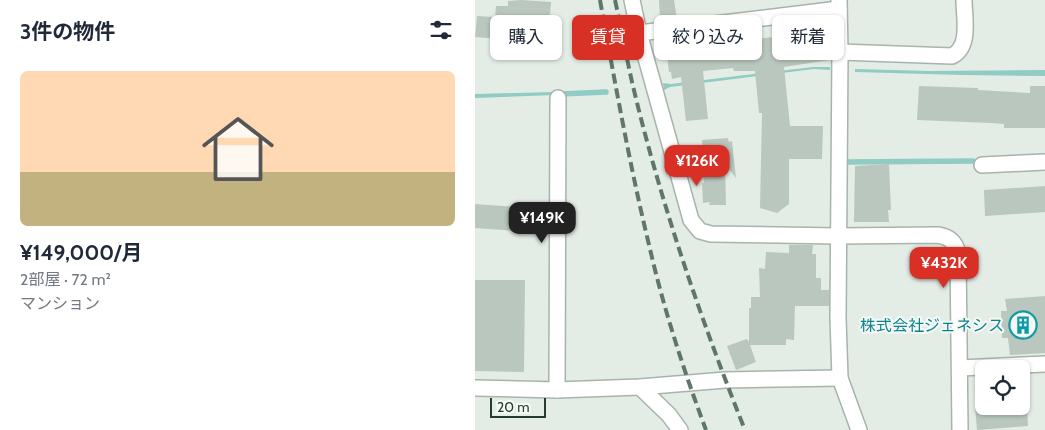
<!DOCTYPE html>
<html lang="ja">
<meta charset="utf-8">
<style>
:root{--surface:#fff;--page:#f2f2f3;--text:#1f2937;--muted:#747a83;--accent:#d93025}
body{margin:0;font-family:Cabin,"Noto Sans JP",sans-serif;background:var(--page);color:var(--text);height:100vh;display:flex;flex-direction:column;font-size:19px;white-space:nowrap}
*{box-sizing:border-box;margin:0}
p{font-size:16px;color:var(--muted)}
.icon{flex:none;width:28px;height:28px;fill:none;stroke:currentColor;stroke-width:2;stroke-linecap:round;stroke-linejoin:round}
.map{position:relative;flex:1;overflow:hidden}
.panel{display:flex;flex-direction:column;background:var(--surface);width:475px}
.panel>*{flex:none}
.top-card{position:absolute;left:15px;top:15px;width:475px;height:45px;display:flex;gap:10px}
.fabs{position:absolute;left:500px;top:360px;display:grid;gap:10px}
.fabs a{display:grid;place-items:center;width:55px;height:55px;border-radius:8px;background:var(--surface);box-shadow:0 1px 4px #0004;font-size:25px}
.scale{position:absolute;left:15px;bottom:12px;width:56px;box-sizing:border-box;padding-left:5px;border:2px solid #243c2e;border-top:0;font-size:14px;line-height:18px;white-space:nowrap;color:#243c2e;-webkit-text-stroke:4px #f4f9f5;paint-order:stroke}
.price{position:absolute;translate:-50% -42px;padding:0 11px;border-radius:10px;background:var(--accent);color:#fff;font-size:16px;line-height:32px;filter:drop-shadow(0 1px 2px #0008)}
.price::after{content:'';position:absolute;left:50%;top:30px;width:15px;height:11px;margin-left:-8px;background:inherit;clip-path:polygon(0 0,100% 0,50% 100%)}
.price.on{background:#222;color:#fff}
ul{padding:0;list-style:none}
li{display:grid;align-content:center;gap:10px;height:265px;padding:0 20px}
li span{display:grid;place-items:center;height:155px;border-radius:8px;color:#555}
li>.icon{margin-inline-start:auto}
span .icon{width:90px;height:90px;fill:#fffc;stroke-width:1}
li b{font-size:21px}
h2{display:flex;justify-content:space-between;align-items:center;height:60px;padding:0 20px;font-size:21px}
.tag{padding:0 18px;border-radius:8px;background:var(--surface);box-shadow:0 1px 4px #0004;font-size:18px;line-height:45px}
.tag.on{background:var(--accent);color:#fff}
main{display:flex;flex:1;min-height:0}
.map>svg:first-child{display:block}
</style>
<main>
<section class="panel">
<h2>3件の物件<svg class="icon" aria-label="filters" viewBox="0 0 24 24"><path d="M4 7h16M4 17h16"/><circle cx="9" cy="7" r="2"/><circle cx="15" cy="17" r="2"/></svg></h2>
<ul>
<li><span style="background:linear-gradient(#ffd9b3 65%,#c2b280 0)"><svg class="icon" aria-label="home" viewBox="0 0 24 24"><path d="M3 11l9-7 9 7M6 9v11h12V9"/></svg></span><div><b>¥149,000/月</b><p>2部屋 · 72 m²</p><p>マンション</p></div></li>
</ul>
</section>
<div class="map">
<svg width="570" height="430" viewBox="0 0 570 430">
<rect width="100%" height="100%" fill="#e4ece6"/>
<g fill="#90ccc3">
<polygon points="338,67 355,67 355,70 339,69 195,87 189,90 188,83 196,84"/>
<polygon points="380,69 456,71 570,70 570,76 487,75 380,72"/>
<polygon points="79,92 80,95 0,98 0,94"/>
</g>
<g fill="none" stroke-linecap="round" stroke-linejoin="round">
<g stroke="#90ccc3" stroke-width="5.5">
<polyline points="86,94 131,92"/>
<polyline points="372,162 498,161"/>
</g>
</g>
<g fill="#b9c7be">
<polygon points="46,0 76,2 74,30 59,28 59,32 24,29 24,39 0,37 2,16 20,17 21,6 33,6 33,1"/>
<polygon points="184,0 199,0 202,19 188,21 187,19 185,19"/>
<polygon points="344,21 346,29 354,29 355,60 309,67 315,126 348,126 347,159 314,159 314,204 302,213 285,208 287,113 284,113 280,71 259,71 258,68 228,71 233,119 211,121 206,77 197,79 196,72 194,72 190,39 211,37 211,38 216,38 217,42 279,35 279,39 317,35 315,24"/>
<polygon points="444,86 503,88 503,90 555,93 555,86 570,86 570,128 529,128 529,124 516,123 442,120"/>
<polygon points="253,138 254,142 257,141 261,178 250,164 251,205 234,205 235,202 228,203 227,183 229,183 225,152 228,152 227,140"/>
<polygon points="414,164 416,210 413,210 414,222 379,222 380,166"/>
<polygon points="570,186 570,212 510,216 509,190"/>
<polygon points="0,204 56,208 55,232 0,228"/>
<polygon points="314,245 338,245 337,254 341,254 341,278 346,278 346,290 354,290 354,306 320,306 319,340 311,339 311,345 275,345 281,362 261,370 252,346 272,339 274,342 274,308 276,308 276,297 285,297 284,268 290,269 291,252 314,253"/>
<polygon points="0,280 50,280 49,372 0,371"/>
<polygon points="570,296 570,353 535,355 533,338 527,338 526,311 532,311 530,299"/>
<polygon points="500,406 552,406 553,426 502,430"/>
</g>
<g fill="none" stroke-linecap="round" stroke-linejoin="round">
<g stroke="#a7b4ab" stroke-width="18">
<g id="minor">
<path d="M157,0L164,33L216,220L225,231L236,234L363,236L463,235C475,237 480,242 483,253L485,430"/>
<polyline points="364,0 365,52 363,318 365,378 384,430"/>
<polyline points="164,33 364,9"/>
<path d="M365,52L477,56C496,47 489,17 489,0"/>
<polyline points="507,165 570,162"/>
<polyline points="485,368 570,364"/>
<polyline points="165,387 194,415 205,430"/>
<polyline points="0,388 82,390 165,387 250,380 365,378"/>
<polyline points="82,390 83,98"/>
</g>
</g>
<use href="#minor" stroke="#fff" stroke-width="15"/>
<g stroke="#5f7769" stroke-width="4" stroke-dasharray="10 5" stroke-linecap="butt">
<path d="M125,0C140,83 155,167 175,249C189,310 209,371 231,430"/>
<path d="M140,0C146,27 151,55 157,82C185,201 225,317 270,430"/>
</g>
</g>
<defs>
<g id="building-ring" transform="scale(1.4375)"><circle r="9.5" fill="#f4f9f5" stroke="#0f9aa8" stroke-width="1.5"/><path d="M-4-6H4V6H1V3H-1V6H-4ZM-2.5-4.3h1.7v1.8h-1.7ZM.8-4.3h1.7v1.8H.8ZM-2.5-1h1.7V.8h-1.7ZM.8-1h1.7V.8H.8Z" fill="#0f9aa8"/></g>
</defs>
<g fill-rule="evenodd">
<use href="#building-ring" x="548" y="325"/>
</g>
<g text-anchor="middle" dominant-baseline="central" stroke-width="4" stroke-linejoin="round" paint-order="stroke">
<g font-size="16" fill="#0d838f" stroke="#f4f9f5" text-anchor="end">
<text x="529" y="325">株式会社ジェネシス</text>
</g>
</g>
</svg>
<div class="fabs">
<a><svg class="icon" aria-label="locate" viewBox="0 0 24 24"><circle cx="12" cy="12" r="6"/><path d="M12 2v4M12 18v4M2 12h4M18 12h4"/></svg></a>
</div>
<div class="scale">20 m</div>
<b class="price" style="left:222px;top:187px">¥126K</b>
<b class="price on" style="left:67px;top:244px">¥149K</b>
<b class="price" style="left:469px;top:289px">¥432K</b>
<div class="top-card">
<a class="tag">購入</a>
<a class="tag on">賃貸</a>
<a class="tag">絞り込み</a>
<a class="tag">新着</a>
</div>
</div>
</main>
